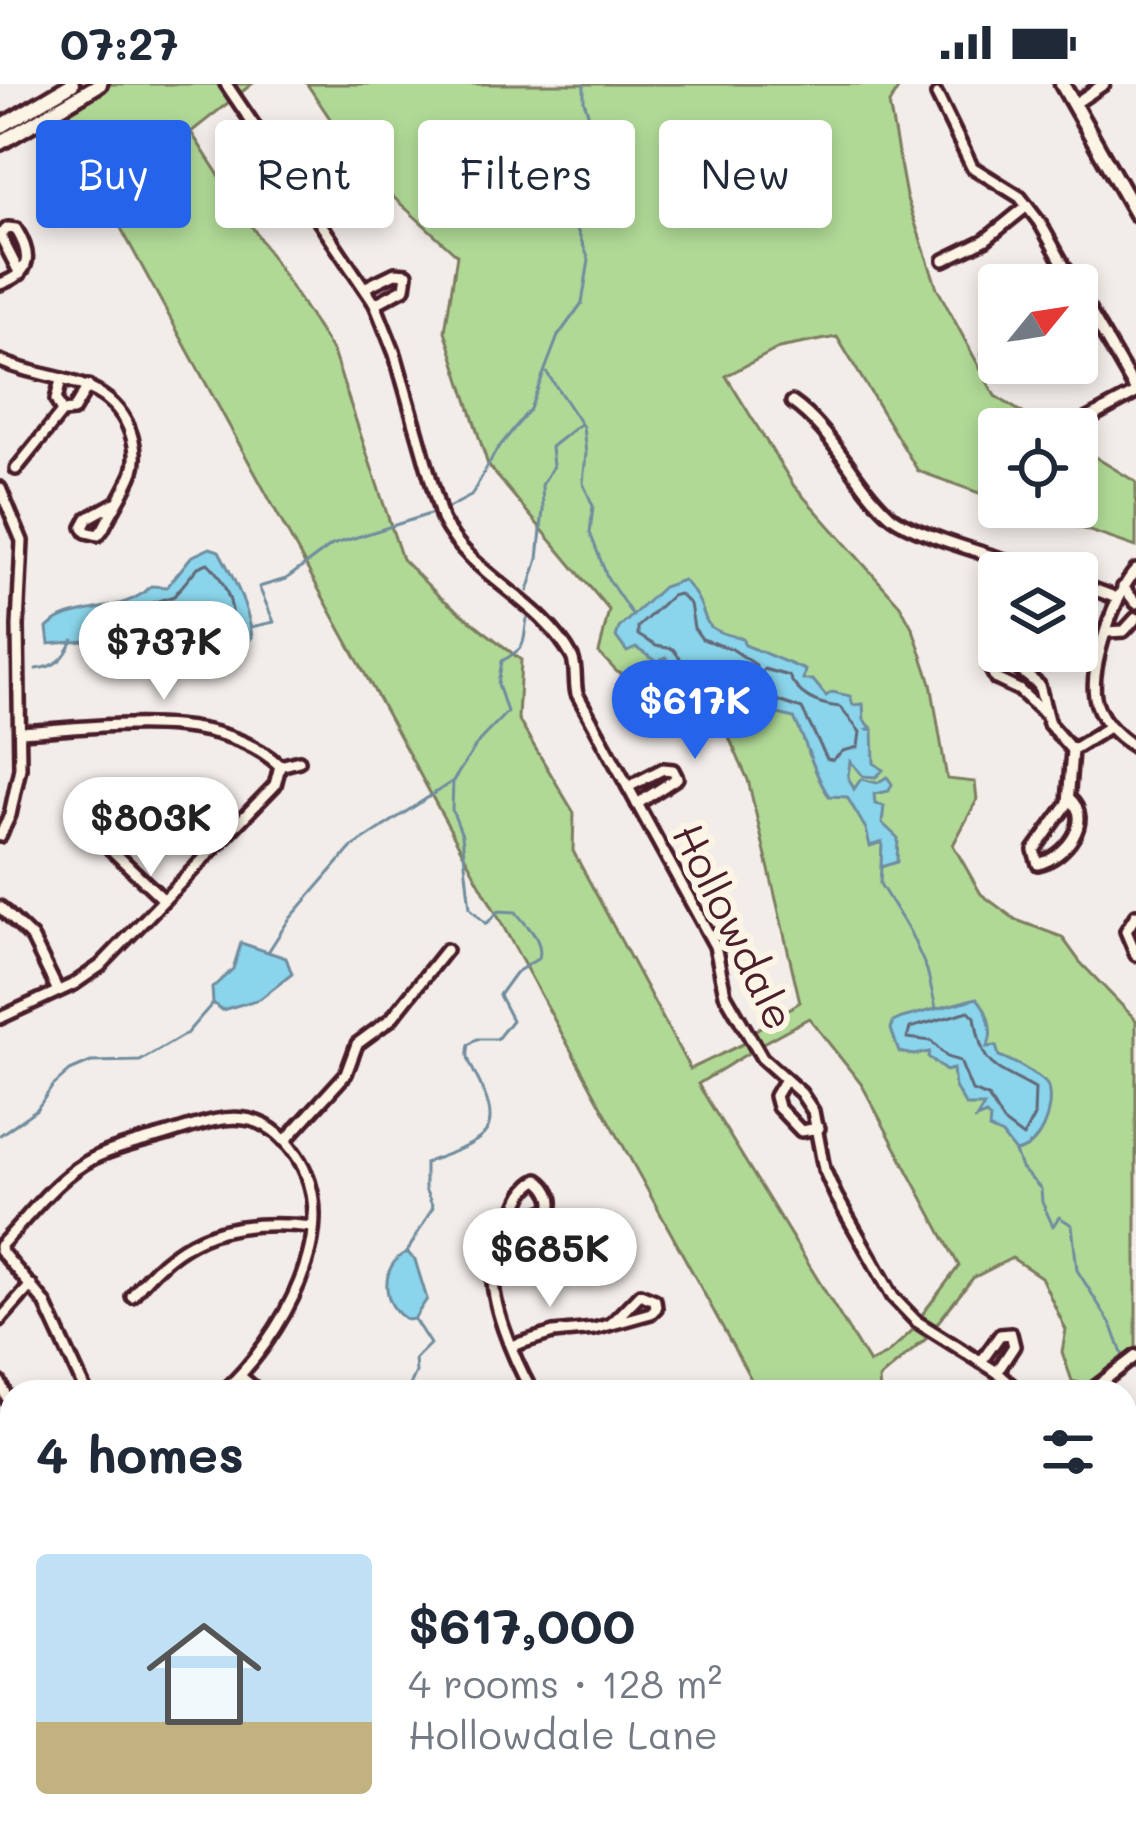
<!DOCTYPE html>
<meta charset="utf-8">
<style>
:root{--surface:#fff;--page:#f2f2f3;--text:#1f2937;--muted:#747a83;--line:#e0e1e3;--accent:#2563eb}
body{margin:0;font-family:Mali,sans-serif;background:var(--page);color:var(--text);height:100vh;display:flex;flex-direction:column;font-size:45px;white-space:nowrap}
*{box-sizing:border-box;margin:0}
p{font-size:39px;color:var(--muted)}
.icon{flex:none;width:66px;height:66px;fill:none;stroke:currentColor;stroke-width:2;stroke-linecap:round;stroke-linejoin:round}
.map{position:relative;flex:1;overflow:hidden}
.details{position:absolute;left:0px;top:1296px;width:1137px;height:468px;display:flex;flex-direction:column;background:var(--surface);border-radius:36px 36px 0 0;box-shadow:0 6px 18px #0003}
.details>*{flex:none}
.hud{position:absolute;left:36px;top:36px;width:1065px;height:108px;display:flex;gap:24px}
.needle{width:78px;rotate:60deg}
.controls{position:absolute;left:978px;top:180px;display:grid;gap:24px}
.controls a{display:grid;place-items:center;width:120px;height:120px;border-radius:12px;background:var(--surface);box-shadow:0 6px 18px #0003;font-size:60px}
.price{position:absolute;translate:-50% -102px;padding:0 27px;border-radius:42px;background:#fff;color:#222;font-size:39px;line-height:78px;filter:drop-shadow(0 3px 6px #0008)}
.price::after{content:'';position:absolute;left:50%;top:72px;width:36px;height:27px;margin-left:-18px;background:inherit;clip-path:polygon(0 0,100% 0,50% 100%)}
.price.current{background:var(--accent);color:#fff}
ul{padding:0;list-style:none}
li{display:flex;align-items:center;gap:36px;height:300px;padding:0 36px}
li+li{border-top:3px solid var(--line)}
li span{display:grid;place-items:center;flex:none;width:336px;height:240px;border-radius:12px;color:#555}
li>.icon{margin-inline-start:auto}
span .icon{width:144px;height:144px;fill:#fffc;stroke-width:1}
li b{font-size:51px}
h2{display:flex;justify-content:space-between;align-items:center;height:144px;padding:0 36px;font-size:51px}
.pill{padding:0 42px;border-radius:12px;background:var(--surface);box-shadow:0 6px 18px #0003;font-size:42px;line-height:108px}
.pill.current{background:var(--accent);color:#fff}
.status{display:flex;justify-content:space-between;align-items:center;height:84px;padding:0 60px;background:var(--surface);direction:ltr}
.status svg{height:33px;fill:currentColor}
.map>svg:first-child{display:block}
</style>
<div class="status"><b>07:27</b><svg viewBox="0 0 49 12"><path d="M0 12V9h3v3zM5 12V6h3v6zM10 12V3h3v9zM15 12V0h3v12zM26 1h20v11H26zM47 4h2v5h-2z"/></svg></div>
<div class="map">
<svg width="1136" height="1764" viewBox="0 0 1136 1764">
<rect width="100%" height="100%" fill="#f2ede9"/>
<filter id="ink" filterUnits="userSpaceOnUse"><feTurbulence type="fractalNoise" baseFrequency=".00833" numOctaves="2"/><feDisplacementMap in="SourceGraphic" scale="24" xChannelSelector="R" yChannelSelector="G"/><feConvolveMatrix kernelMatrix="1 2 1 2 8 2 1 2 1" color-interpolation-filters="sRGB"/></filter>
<g filter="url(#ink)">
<g fill="#b0d996" stroke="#7d7c60" stroke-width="3">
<polygon points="107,0 252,0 191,48 333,268 402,475 439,512 521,576 518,635 574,729 573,767 690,985 745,959 750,968 698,1000 869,1279 887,1270 914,1245 927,1254 879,1295 880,1308 758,1308 58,29"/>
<polygon points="307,0 901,0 889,20 906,112 937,204 995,312 1049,345 999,345 999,416 918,387 837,253 779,264 726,292 794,402 900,521 913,545 931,599 947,695 975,698 977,716 953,761 981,810 1016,836 1062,853 1080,878 1136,936 1136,1264 1088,1301 1072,1297 1062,1268 1066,1246 1041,1193 1012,1174 973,1194 935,1242 921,1232 959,1182 862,1001 809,934 761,960 754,947 800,918 748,696 719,631 617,588 599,569 609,526 488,381 445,247 457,171 381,102 369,65 343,54"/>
<polygon points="1077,362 1136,398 1136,463 1020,423 1077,423"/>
</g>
<g fill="#8ad5eb" stroke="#708c9e" stroke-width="3">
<path d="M210,464L219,467C233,493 249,523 252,553L247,559C216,549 177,538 148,552L49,560L47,544C73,518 123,532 151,502L167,503L191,473Z"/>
<path d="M683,496C719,532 687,543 742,554L745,561L805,586L803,596H813L826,612L832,608L850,612L853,621L863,620L864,636L871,643L868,645L873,646L874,679L883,686L876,693L863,692L850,677L848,693L854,705L861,695L877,699L887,693L892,700L889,707L874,710L875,720L884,722L882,739L898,754L897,778L881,783L882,758L870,762L866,745L847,713L829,712C816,696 805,654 794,634L762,626L752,614L757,605L750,603L727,613L703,609L680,599L666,573L658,578L636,564L627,568L616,553L619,544L663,503Z"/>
<polygon points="241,859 286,874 292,890 260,915 222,926 213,919 212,904 233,885"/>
<path d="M977,914C988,926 995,949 987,963L996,962L999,972C1008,975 1046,994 1048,1003C1054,1027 1040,1064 1015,1068L1002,1051L989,1045L990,1035L986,1031L976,1035L984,1022H966L955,1003L953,985L946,987L928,973L929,968L914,971L899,968L891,945L893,938L902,934Z"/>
<path d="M407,1168L415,1176L427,1215L414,1235L408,1236C381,1223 379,1181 407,1168Z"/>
</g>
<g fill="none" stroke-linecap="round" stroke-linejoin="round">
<g stroke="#646878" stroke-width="3">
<path d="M208,479C222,492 235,521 232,539L160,533L146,540L126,538L125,532C138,520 158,518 174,512L198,483Z"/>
<path d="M679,510L690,520L694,544L702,555L732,565L756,581V590C706,602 706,609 673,565L656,562L638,551V543L671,512Z"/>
<path d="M764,585L789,592C799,613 819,621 840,623L860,648L858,663L843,667L833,676L827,675L802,625L767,613L759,592Z"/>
<path d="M969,927L975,933C983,986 991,980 1035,1005L1034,1032L1023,1053L1003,1038L988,1013L972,1007L960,977L947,973L931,957L907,954L910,944Z"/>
</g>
<g stroke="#708c9e" stroke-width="3">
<polyline points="547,289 583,343 586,370 583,399 593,422 590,449 608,495 633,532"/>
<path d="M448,424L471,412L496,367L530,325L558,252L582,219L589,176L576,143L540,127L533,119V98C556,92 567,89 575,65L596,54L584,17V0"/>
<polyline points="528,507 538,475 543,426 542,401 553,382 551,363 580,340"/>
<polyline points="251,543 274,538 259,503 286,495 332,461 433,429"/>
<path d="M36,585C56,583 65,575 73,556"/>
<polyline points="881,783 880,800 910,848 927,886 936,924"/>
<path d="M268,868L288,837L351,764L453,697L479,657L507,628L498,600L502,577C529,561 522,561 527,535"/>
<polyline points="0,1051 37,1025 52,1003 70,987 91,978 140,977 186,950 213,919"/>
<polyline points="1015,1068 1021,1084 1041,1105 1042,1118 1053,1142 1059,1133 1072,1141 1077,1186 1112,1242 1124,1275"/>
<path d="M407,1168L433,1123L425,1105V1079C482,1056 510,1054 474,988C469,977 466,973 469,961L477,955H497L512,936L499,911L515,889L539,874C544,855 526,842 516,828L499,827L486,840L470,824L462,751L452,726L453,697"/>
<polyline points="1133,1283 1136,1286"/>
<polyline points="407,1308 416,1288 415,1275 430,1260 414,1235"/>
<polyline points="603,1752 603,1764"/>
</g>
<g stroke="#4a1f2b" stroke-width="18">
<g id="street">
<path d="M226,0L375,220L395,270L442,435C471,493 541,516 572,573C577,582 574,599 577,610L715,862L725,910L762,974L801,1009L813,1027L824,1085L836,1112L893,1213L916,1237L997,1288L1019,1308"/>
<polyline points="937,11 972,83 1020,113 1040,139 1075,201"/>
<polyline points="1074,20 1104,0"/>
<polyline points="944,176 985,156 1027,122"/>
<path d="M0,200C32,189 32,171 16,145L8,144L0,151L20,190"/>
<polyline points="366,203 395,189 407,190 405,204 375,220"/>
<polyline points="1077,205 1136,307"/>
<polyline points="989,270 999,265"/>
<path d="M0,277C47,298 112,291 131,350C135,362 137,375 133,387C126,407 112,426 103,445L98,451L86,448L83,443L88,434L115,419"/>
<polyline points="61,296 56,316 62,328"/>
<path d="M792,318C834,347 853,398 890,431C912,451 1015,478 1048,489"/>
<polyline points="1074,342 1136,309"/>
<polyline points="16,385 62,328 73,327 88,302"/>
<polyline points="0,404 22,457 18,542 20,684 10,731 0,752"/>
<path d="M1136,486C1115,509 1090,582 1095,613C1099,636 1117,652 1136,664"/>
<polyline points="1077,499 1117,514"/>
<polyline points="1123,503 1136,519"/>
<polyline points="1108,548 1124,547 1136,534"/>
<polyline points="1047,632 1019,606 996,595 989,582 991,576 1008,577 1039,601 1049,640 1072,666"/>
<path d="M21,648C102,643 217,623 280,682"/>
<polyline points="628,703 663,685 673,686 677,694 637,720"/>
<path d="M1069,714C1095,736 1065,774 1038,780L1034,766L1068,719L1072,666L1109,643"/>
<polyline points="97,752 163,815"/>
<polyline points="0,823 32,854 58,907"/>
<polyline points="1136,831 1126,847 1136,871"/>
<polyline points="0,934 74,900 100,882 275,701 280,682 299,677"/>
<polyline points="785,995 775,1012 778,1023 801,1047 819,1044"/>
<polyline points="285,1057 346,990 357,960 391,935 446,866"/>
<path d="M508,1141L551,1125C555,1114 547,1102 538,1096C523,1103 518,1120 512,1135C505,1149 497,1164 494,1180C487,1215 515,1277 532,1308"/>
<path d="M0,1162C30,1132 56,1093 94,1074C116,1063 141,1058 165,1051C190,1044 219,1031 245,1035C268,1038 284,1053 296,1071C347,1144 279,1257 223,1308"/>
<polyline points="0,1166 45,1219 86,1308"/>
<path d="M132,1212C181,1148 235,1134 313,1143"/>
<polyline points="0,1236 31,1201"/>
<polyline points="511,1262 553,1249 594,1245 651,1229 656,1224 655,1216 640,1210 611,1240"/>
<polyline points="981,1278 1000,1251 1011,1250 1014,1262 997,1288"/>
<polyline points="240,1292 259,1308"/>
<polyline points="0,1298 12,1326"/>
<polyline points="1089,1308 1136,1272"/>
<polyline points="1125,1391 1136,1393"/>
<polyline points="0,1399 12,1392"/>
<polyline points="1125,1528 1136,1522"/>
<polyline points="12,1627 2,1688 12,1708"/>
<polyline points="70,1752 88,1764"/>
<polyline points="306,1752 315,1764"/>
<polyline points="444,1752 446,1764"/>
<polyline points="712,1764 733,1752"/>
</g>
</g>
<g stroke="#4a1f2b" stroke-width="21">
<g id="secondary">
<polyline points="1062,0 1136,130"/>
<polyline points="0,43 72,0"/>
<polyline points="0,59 100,0"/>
</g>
</g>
<use href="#street" stroke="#fcf5e5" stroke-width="9"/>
<use href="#secondary" stroke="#fcf5e5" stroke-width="12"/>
</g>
</g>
<g text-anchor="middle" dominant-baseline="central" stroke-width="12" stroke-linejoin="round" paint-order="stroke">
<g font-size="42" fill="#4a1f2b" stroke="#fcf5e5">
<text transform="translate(735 842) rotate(64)">Hollowdale</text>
</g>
</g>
</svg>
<div class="controls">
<a><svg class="needle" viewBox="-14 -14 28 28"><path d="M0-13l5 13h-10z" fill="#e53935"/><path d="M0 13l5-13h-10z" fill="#747a83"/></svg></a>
<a><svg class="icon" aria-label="locate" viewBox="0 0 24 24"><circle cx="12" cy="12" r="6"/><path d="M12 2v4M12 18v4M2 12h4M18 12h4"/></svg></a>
<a><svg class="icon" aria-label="layers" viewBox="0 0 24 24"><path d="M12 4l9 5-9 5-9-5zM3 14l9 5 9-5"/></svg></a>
</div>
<b class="price" style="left:164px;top:619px">$737K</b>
<b class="price current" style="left:695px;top:678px">$617K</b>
<b class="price" style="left:151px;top:795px">$803K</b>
<b class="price" style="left:550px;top:1226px">$685K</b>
<div class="hud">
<a class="pill current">Buy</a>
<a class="pill">Rent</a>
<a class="pill">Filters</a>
<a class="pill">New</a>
</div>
<section class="details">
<h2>4 homes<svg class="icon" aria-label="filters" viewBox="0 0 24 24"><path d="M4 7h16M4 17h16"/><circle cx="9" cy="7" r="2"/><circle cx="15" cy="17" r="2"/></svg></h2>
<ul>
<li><span style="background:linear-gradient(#bfe0f5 70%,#c2b280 0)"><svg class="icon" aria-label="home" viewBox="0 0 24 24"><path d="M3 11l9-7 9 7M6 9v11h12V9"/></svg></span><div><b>$617,000</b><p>4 rooms · 128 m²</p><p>Hollowdale Lane</p></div></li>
</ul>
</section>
</div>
